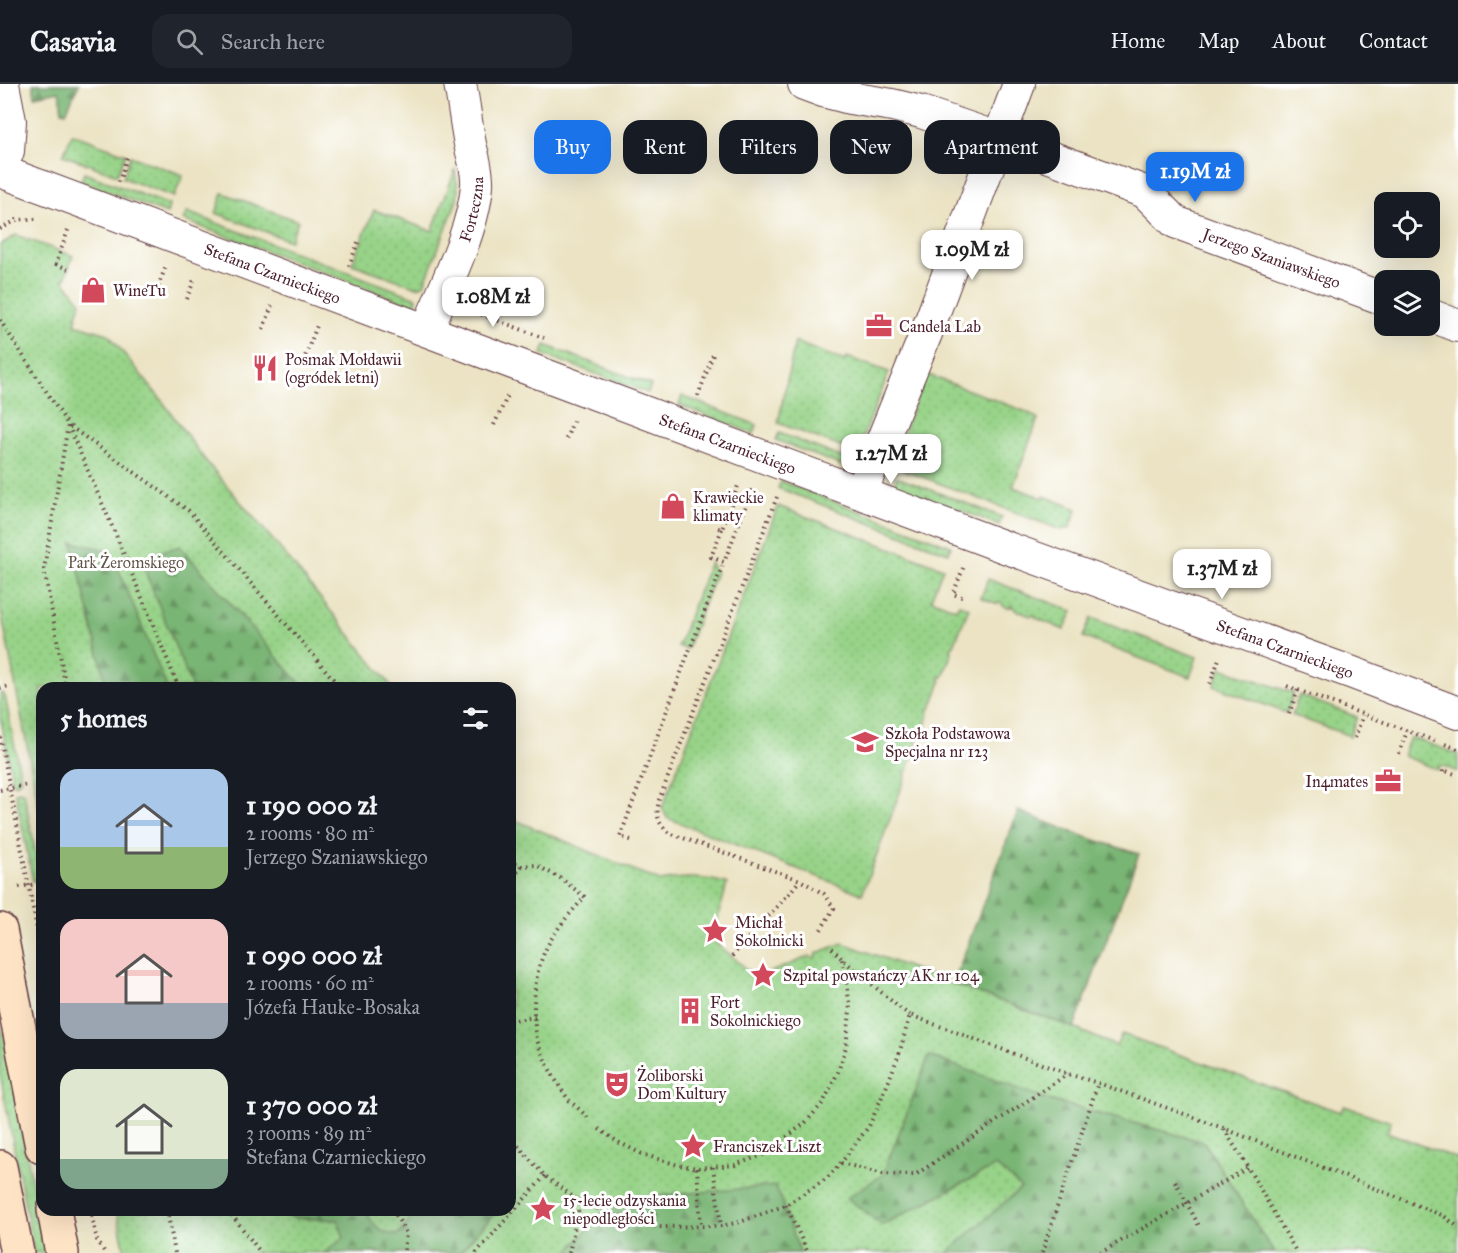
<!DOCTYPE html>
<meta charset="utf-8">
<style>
:root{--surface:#171b24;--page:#20242c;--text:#f1f3f6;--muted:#9ea1a6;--line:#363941;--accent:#1a73e8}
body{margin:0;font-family:"IM FELL Great Primer",serif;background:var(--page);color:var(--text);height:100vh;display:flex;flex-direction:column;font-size:22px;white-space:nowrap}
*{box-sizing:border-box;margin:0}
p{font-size:20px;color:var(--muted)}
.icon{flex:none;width:33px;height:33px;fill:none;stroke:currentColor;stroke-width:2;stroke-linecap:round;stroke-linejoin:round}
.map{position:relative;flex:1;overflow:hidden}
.side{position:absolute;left:36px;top:598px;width:480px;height:534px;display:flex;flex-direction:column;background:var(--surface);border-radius:18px;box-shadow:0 6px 24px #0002}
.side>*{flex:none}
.top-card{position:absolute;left:534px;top:36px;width:570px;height:54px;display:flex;gap:12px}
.buttons{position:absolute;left:1374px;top:108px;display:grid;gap:12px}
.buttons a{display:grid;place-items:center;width:66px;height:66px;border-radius:12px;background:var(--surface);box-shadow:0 6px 24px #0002;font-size:30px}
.price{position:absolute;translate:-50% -51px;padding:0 14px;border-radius:12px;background:#fff;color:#222;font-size:20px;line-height:39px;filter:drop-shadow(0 2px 3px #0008)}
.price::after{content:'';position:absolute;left:50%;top:36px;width:18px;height:14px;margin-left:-9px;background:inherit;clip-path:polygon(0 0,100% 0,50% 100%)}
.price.current{background:var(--accent);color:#fff}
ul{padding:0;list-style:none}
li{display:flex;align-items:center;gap:18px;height:150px;padding:0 24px}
li span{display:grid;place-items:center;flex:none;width:168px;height:120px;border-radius:18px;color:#555}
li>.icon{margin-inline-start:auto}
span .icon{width:72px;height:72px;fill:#fffc;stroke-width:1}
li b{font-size:26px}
h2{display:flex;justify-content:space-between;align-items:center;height:72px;padding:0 24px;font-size:26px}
.pill{padding:0 21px;border-radius:18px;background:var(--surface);box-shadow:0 6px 24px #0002;font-size:21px;line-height:54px}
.pill.current{background:var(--accent);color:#fff}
header{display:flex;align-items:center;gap:36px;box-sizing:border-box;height:84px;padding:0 30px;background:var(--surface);border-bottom:2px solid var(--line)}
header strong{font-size:28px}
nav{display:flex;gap:33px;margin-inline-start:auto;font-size:21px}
.search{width:420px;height:54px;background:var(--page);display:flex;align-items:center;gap:15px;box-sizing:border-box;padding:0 21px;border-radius:18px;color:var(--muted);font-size:22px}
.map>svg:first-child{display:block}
</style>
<header>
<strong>Casavia</strong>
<div class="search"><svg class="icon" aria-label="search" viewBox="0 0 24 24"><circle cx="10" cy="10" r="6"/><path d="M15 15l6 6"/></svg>Search here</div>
<nav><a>Home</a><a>Map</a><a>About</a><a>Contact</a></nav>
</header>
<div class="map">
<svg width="1458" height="1169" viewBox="0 0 1458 1169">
<defs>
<pattern id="green-dots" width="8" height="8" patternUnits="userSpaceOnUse" patternTransform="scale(1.5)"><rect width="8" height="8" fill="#97d388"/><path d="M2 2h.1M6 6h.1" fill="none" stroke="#84b576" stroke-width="1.8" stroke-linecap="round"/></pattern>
<pattern id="forest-firs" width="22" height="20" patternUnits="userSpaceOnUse" patternTransform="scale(1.5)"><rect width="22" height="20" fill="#79b574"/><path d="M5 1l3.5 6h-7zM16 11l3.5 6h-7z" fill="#65935f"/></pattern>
</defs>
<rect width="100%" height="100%" fill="#fff"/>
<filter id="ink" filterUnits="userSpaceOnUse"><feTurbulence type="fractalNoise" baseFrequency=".0167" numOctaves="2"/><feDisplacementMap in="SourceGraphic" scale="12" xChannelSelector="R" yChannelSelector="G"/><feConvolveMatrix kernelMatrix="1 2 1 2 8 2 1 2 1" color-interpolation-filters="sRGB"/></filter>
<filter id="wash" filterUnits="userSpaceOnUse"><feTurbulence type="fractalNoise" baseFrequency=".008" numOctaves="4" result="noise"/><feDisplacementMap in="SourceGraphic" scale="24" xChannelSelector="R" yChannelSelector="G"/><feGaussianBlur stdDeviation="1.35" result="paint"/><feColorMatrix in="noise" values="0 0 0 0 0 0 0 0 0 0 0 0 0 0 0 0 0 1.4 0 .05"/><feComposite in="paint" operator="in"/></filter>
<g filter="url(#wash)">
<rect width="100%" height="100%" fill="#ebe3c3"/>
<g fill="url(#green-dots)" stroke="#70795a" stroke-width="1.5">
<polygon points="72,50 126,70 117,91 63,71"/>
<polygon points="130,72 183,91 174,113 123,94"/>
<polygon points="455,86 458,105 457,116 424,201 417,203 352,180 374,126 432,147"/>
<polygon points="84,89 169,121 167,130 81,97"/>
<polygon points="223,109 298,137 290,157 216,129"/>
<polygon points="187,128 417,214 415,222 183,136"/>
<polygon points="16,151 73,172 64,197 81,218 75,240 108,250 163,318 205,376 283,468 393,604 42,604 42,739 0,522 0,161"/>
<polygon points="795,258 845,277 847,273 889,288 858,366 851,367 778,339"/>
<polygon points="545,261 651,301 648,309 542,270"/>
<polygon points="926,290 1027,328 1038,335 1013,403 1043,414 1044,412 1077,425 1070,444 1061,446 891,381"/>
<polygon points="682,312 757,341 754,350 679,321"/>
<polygon points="779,349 848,376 845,383 776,356"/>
<polygon points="897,393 1002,433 999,441 894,401"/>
<polygon points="781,397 951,462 948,469 778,404"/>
<polygon points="778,422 943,484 931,515 956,525 959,520 969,524 954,561 951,564 952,568 943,593 939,594 941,598 931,624 928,626 929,630 920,655 916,657 917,661 908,686 905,688 906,692 862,810 667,734 662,724"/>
<polygon points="710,478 716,488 687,565 678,562"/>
<polygon points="988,495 1073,527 1064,546 1036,534 1034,531 1031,532 1025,530 1023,527 1020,528 1015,526 1012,522 1008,524 1003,522 1001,518 998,520 981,514"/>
<polygon points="1091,534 1197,573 1190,593 1083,553"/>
<polygon points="1221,584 1294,609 1287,629 1214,602"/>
<polygon points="0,609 2,609 5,612 21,694 18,699 13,700 0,632"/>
<polygon points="1299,611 1357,633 1350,652 1292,631"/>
<polygon points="1410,653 1458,670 1458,688 1440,681 1438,686 1403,672"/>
<polygon points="19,707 24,709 40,792 38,796 33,797 15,708"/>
<path d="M510,734L660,797C681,793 704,793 725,799L727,800L712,856L732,872L756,894L810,872L814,875L817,869L843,859L1074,944L1116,962L1122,950L1340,1028L1344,1022L1391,1038L1387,1048L1458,1075V1169H125L117,1127L510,1126Z"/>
<polygon points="0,932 46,1169 34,1169 0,991"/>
</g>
<g fill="url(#forest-firs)" stroke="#626a50" stroke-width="1.5">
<polygon points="33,0 79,0 66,28 62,27 59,7 35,12"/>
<polygon points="72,458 111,467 167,604 107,604"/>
<polygon points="180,462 304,604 192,604 140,474"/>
<polygon points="1018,727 1080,751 1139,770 1074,944 953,900"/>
<polygon points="929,972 1052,1017 1204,1058 1274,1169 947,1169 1021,1104 996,1082 882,1141 847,1114 883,1090"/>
<polygon points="776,1102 800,1169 567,1169 615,1115"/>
<path d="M272,1127H366C372,1141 381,1150 397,1151L408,1139L413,1127H497L459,1169H324L344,1154L338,1136L295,1134Z"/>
</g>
</g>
<g filter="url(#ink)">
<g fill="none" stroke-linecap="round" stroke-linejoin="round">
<g stroke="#623c42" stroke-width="34">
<g id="minor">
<path id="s1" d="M804,0L823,7L850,14L892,21L921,28L1012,59L1145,108L1175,138L1384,215"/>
<path id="s2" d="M0,87L1002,462L1353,589L1458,629"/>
<polyline points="0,87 8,67 10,37 3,0"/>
<polyline points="1430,231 1458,242"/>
<path id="s3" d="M427,246C444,204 474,146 477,101C478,87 473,73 470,60C466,40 464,20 460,0"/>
<polyline points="861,409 927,247 1019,0"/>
</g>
</g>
<g stroke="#623c42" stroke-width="36">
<g id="secondary">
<polyline points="0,846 42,1063"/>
<polyline points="0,1083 17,1169"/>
<polyline points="54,1126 62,1169"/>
</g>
</g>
<g stroke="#623c42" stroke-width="4" stroke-dasharray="1.5 4.5" stroke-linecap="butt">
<polyline points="119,98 128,70"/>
<polyline points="0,145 17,136 36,135"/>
<polyline points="68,146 56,180 68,185"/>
<polyline points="349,182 359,156"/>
<polyline points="156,208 166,182"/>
<polyline points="187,215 195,193"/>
<polyline points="470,226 544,254"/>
<polyline points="0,236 68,341 118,456 179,604"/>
<polyline points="263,245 272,222"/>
<polyline points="301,283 318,239"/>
<polyline points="698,312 714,268"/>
<polyline points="494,341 508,311"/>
<polyline points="566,355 574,335"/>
<path d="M777,413L659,716C656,732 657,738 669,749L800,796L824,810L834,824L819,849"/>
<polyline points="718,444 722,445 739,399"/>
<polyline points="722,445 711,473 724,478 753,404"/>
<polyline points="962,513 953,510 964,482"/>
<polyline points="1210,600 1219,575"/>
<polyline points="1287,602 1435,657"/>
<polyline points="0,604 9,602"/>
<polyline points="66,604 44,485 68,341 189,427 341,604"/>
<polyline points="1289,630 1298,606"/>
<polyline points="0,653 42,871"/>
<polyline points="1355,654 1363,631"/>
<polyline points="1445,660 1458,665"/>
<polyline points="1399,670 1407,647"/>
<polyline points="1443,688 1443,686 1458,691"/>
<polyline points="0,706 28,701"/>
<polyline points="631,756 620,753 686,575 724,478"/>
<polyline points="510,777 521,782 510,801"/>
<path d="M521,782L536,781L560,794L585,813C567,832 549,853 541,877C533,901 532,931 537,955C541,972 558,1002 569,1016C575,1022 583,1028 589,1035"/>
<polyline points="19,803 42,799"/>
<polyline points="832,864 842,875 901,925 910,931"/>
<polyline points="732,872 787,812 800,796"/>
<polyline points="510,937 535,933"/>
<polyline points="599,1045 618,1058 642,1070 678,1081 697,1084 735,1081 765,1070 805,1039 823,1019 838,988 846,963 850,927 847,900 842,875"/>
<polyline points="1224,1045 1248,1084 1297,1169"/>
<polyline points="510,1053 545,1092 580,1118 620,1133 640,1140 661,1143 721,1142 740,1138 786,1121 826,1095 841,1079 869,1042 886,1004 899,970 910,931 1068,990 1098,999 1223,1044 1444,1132 1458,1143"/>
<polyline points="841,1079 883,1090 915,1091 1068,990"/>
<polyline points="713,1083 721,1142"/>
<polyline points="697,1084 701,1143"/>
<polyline points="1175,1097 1199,1142"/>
<polyline points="786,1121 808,1169"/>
<polyline points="91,1126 97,1156 105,1169"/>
<polyline points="167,1126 175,1169"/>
<polyline points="228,1126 261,1169"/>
<polyline points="393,1126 406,1149 404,1169"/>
<polyline points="476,1169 545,1092"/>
<polyline points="569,1169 580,1118"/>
<polyline points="1042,1169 1098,999"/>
<polyline points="1100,1169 1248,1084"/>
</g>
<use href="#minor" stroke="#fff" stroke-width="32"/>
<use href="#secondary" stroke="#fee4c5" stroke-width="33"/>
</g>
</g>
<defs>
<g id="shop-bare" transform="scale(2.07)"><path d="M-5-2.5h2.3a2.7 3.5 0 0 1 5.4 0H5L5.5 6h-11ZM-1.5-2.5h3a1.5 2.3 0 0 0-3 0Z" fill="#d1495b" stroke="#fff" stroke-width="2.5" paint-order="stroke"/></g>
<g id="office-bare" transform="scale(2.07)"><path d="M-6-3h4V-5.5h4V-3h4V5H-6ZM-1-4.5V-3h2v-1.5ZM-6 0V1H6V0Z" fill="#d1495b" stroke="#fff" stroke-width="2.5" paint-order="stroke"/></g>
<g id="restaurant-bare" transform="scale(2.07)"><path d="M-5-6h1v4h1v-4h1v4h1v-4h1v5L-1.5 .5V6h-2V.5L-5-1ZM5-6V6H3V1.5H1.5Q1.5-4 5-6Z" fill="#d1495b" stroke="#fff" stroke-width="2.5" paint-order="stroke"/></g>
<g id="school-bare" transform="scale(2.07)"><path d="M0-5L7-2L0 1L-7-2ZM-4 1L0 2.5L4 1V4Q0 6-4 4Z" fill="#d1495b" stroke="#fff" stroke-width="2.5" paint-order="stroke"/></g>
<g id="sight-bare" transform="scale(2.07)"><path d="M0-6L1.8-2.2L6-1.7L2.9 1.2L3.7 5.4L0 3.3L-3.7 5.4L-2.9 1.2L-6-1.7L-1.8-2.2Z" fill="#d1495b" stroke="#fff" stroke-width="2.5" paint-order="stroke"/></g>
<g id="building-bare" transform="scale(2.07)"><path d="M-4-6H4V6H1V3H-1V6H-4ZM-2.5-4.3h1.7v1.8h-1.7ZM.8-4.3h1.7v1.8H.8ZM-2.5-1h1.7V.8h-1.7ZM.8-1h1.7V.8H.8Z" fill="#d1495b" stroke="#fff" stroke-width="2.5" paint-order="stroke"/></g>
<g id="theatre-bare" transform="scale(2.07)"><path d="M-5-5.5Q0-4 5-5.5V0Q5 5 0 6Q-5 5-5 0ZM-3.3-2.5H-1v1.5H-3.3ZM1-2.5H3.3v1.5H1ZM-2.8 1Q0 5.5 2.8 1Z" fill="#d1495b" stroke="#fff" stroke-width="2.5" paint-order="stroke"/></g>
</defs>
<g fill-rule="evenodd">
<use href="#shop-bare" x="93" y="206"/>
<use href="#office-bare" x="879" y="242"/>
<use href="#restaurant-bare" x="265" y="284"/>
<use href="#shop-bare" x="673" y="422"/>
<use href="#school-bare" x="865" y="658"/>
<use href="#office-bare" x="1388" y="697"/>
<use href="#sight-bare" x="715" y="847"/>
<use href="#sight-bare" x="763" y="891"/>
<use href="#building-bare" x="690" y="927"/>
<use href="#theatre-bare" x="617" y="1000"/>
<use href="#sight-bare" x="693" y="1062"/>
<use href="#sight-bare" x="543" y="1125"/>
</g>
<g text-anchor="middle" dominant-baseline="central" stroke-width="6" stroke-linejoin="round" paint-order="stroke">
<g font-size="16" fill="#4a1f2b" stroke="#fff">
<text stroke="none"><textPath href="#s3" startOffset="129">Forteczna</textPath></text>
<text stroke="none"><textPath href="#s1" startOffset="504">Jerzego Szaniawskiego</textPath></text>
<text stroke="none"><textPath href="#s2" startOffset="291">Stefana Czarnieckiego</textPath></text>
<text stroke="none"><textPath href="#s2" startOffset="777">Stefana Czarnieckiego</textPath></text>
<text stroke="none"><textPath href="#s2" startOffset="1371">Stefana Czarnieckiego</textPath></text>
</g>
<g font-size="16" fill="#4a1f2b" stroke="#fff" text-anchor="start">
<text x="113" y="206">WineTu</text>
<text x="899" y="242">Candela Lab</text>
<text x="285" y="275">Posmak Mołdawii<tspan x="285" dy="18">(ogródek letni)</tspan></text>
<text x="693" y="413">Krawieckie<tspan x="693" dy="18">klimaty</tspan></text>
<text x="885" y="649">Szkoła Podstawowa<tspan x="885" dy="18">Specjalna nr 123</tspan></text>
<text x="1368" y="697" text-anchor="end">In4mates</text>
<text x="735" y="838">Michał<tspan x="735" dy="18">Sokolnicki</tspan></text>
<text x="783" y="891">Szpital powstańczy AK nr 104</text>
<text x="710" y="918">Fort<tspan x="710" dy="18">Sokolnickiego</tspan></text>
<text x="637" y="991">Żoliborski<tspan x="637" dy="18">Dom Kultury</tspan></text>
<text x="713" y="1062">Franciszek Liszt</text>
<text x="563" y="1116">15-lecie odzyskania<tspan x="563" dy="18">niepodległości</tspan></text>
</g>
<g font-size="16" fill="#615547" stroke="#fff">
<text x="126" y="478">Park Żeromskiego</text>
</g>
</g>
</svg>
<div class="buttons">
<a><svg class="icon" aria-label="locate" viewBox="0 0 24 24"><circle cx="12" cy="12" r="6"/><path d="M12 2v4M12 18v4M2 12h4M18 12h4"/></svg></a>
<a><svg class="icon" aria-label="layers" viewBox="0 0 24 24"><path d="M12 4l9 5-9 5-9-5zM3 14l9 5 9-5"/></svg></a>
</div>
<b class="price current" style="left:1195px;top:119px">1.19M zł</b>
<b class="price" style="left:972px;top:197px">1.09M zł</b>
<b class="price" style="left:493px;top:244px">1.08M zł</b>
<b class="price" style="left:891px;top:401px">1.27M zł</b>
<b class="price" style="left:1222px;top:516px">1.37M zł</b>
<div class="top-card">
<a class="pill current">Buy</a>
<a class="pill">Rent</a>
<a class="pill">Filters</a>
<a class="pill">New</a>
<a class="pill">Apartment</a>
</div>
<section class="side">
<h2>5 homes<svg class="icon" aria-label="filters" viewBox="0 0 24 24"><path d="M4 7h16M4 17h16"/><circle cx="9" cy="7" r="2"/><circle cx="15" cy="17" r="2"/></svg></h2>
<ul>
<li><span style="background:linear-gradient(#a9c7e8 65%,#8fb573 0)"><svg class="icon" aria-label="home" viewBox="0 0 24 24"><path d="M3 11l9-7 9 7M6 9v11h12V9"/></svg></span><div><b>1 190 000 zł</b><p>2 rooms · 80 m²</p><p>Jerzego Szaniawskiego</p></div></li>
<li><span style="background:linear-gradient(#f6c9c9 70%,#9aa5b1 0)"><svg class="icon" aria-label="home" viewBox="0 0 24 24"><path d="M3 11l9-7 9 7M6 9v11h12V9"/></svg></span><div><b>1 090 000 zł</b><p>2 rooms · 60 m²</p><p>Józefa Hauke-Bosaka</p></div></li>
<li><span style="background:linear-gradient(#dfe7d0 75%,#7fa58c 0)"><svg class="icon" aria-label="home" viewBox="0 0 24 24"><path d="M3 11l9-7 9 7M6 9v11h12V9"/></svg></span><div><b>1 370 000 zł</b><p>3 rooms · 89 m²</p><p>Stefana Czarnieckiego</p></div></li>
</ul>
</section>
</div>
